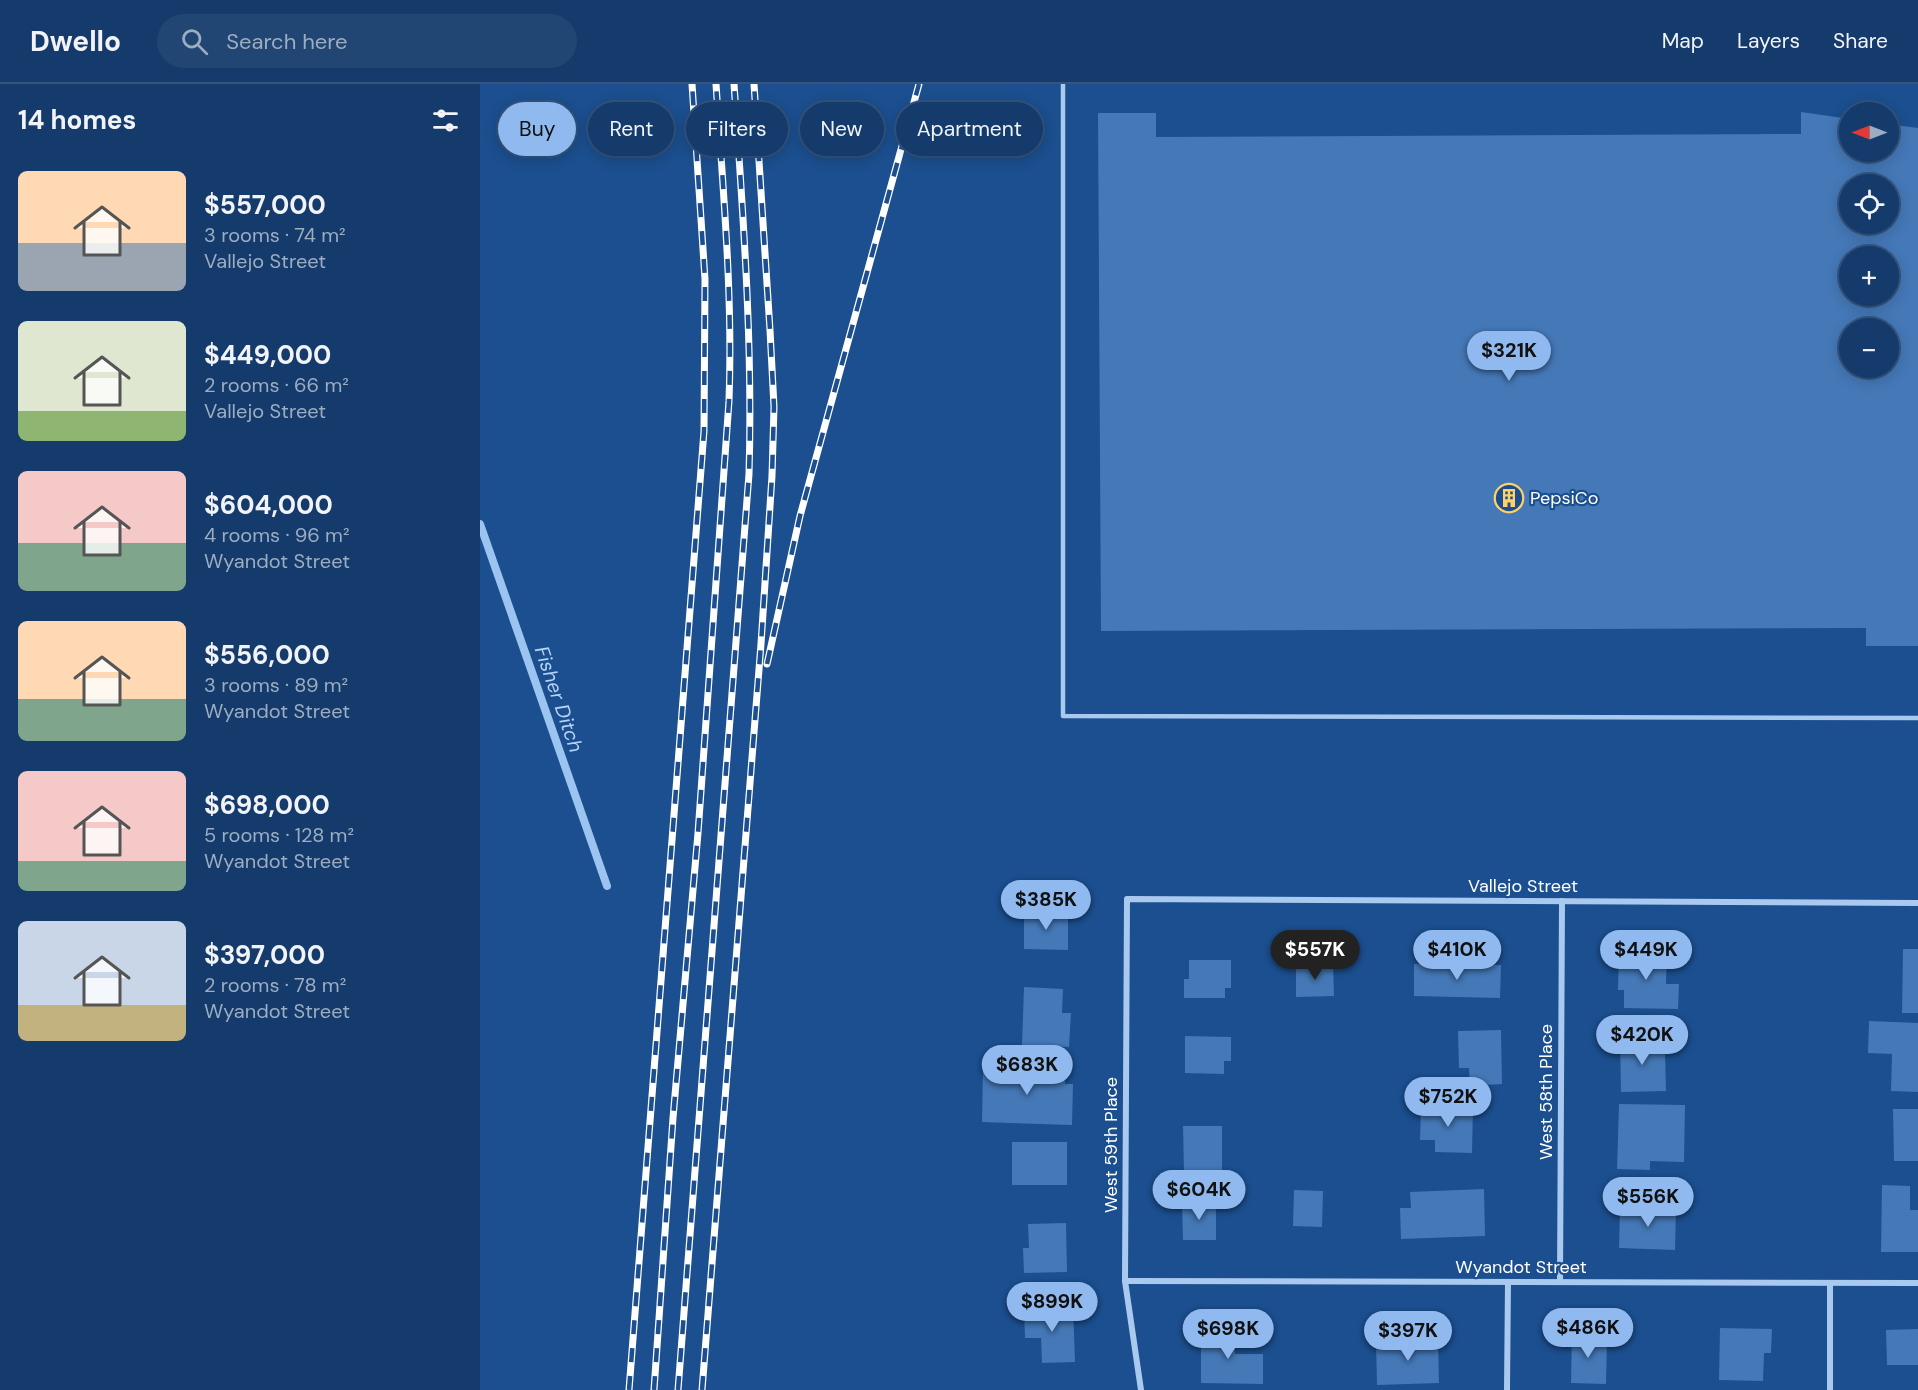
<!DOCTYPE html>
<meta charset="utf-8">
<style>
:root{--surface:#143b6b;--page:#214673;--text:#f1f3f6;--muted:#9dadc1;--line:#33557e;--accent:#90b9f0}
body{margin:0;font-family:"DM Sans",sans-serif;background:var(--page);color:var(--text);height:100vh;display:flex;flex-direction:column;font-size:22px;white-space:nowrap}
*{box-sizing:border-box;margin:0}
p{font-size:20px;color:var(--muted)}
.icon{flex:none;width:33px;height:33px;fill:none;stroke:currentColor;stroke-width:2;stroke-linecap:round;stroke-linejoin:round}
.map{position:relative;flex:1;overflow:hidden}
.panel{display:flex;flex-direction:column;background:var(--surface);width:480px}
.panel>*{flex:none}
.top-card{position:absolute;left:18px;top:18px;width:570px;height:54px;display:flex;gap:12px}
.needle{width:39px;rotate:270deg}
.tools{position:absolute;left:1359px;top:18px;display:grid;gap:12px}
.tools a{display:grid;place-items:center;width:60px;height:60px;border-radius:50%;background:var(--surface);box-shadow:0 3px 15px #0003,0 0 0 2px var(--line);font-size:30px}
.price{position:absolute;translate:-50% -51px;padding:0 14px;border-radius:21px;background:var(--accent);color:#111;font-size:20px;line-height:39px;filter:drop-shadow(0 2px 3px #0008)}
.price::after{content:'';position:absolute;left:50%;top:36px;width:18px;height:14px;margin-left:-9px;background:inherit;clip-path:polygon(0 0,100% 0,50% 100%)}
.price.active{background:#222;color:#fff}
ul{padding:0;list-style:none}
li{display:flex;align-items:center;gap:18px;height:150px;padding:0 18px}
li span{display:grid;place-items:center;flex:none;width:168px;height:120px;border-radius:9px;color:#555}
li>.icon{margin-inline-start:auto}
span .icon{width:72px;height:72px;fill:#fffc;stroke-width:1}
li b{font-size:26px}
h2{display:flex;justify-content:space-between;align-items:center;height:72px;padding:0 18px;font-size:26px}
.tag{padding:0 21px;border-radius:27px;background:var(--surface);box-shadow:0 3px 15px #0003,0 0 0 2px var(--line);font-size:21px;line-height:54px}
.tag.active{background:var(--accent);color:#111}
header{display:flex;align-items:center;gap:36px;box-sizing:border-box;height:84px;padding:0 30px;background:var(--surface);border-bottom:2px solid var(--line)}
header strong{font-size:28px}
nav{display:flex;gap:33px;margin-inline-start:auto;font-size:21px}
.search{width:420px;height:54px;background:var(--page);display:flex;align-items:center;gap:15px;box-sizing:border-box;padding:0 21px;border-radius:33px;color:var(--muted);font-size:22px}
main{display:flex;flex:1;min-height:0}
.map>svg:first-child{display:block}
</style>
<header>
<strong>Dwello</strong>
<div class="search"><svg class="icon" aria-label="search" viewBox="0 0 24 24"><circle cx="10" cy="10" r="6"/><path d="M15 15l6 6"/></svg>Search here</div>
<nav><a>Map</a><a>Layers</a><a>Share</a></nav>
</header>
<main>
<section class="panel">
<h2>14 homes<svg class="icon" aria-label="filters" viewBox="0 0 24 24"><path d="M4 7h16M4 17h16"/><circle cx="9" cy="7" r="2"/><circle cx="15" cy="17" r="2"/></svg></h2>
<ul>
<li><span style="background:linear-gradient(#ffd9b3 60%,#9aa5b1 0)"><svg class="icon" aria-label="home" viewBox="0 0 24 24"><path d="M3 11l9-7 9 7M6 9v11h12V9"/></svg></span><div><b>$557,000</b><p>3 rooms · 74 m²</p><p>Vallejo Street</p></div></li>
<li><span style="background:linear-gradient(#dfe7d0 75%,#8fb573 0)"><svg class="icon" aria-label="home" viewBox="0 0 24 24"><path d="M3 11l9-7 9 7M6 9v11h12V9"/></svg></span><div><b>$449,000</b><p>2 rooms · 66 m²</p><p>Vallejo Street</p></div></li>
<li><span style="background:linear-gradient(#f6c9c9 60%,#7fa58c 0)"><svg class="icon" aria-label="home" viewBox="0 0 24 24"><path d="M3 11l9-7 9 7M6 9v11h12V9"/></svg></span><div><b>$604,000</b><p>4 rooms · 96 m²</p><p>Wyandot Street</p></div></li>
<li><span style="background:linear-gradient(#ffd9b3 65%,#7fa58c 0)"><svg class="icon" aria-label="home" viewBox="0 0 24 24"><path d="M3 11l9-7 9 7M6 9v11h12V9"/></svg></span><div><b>$556,000</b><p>3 rooms · 89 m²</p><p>Wyandot Street</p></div></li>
<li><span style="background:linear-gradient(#f6c9c9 75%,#7fa58c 0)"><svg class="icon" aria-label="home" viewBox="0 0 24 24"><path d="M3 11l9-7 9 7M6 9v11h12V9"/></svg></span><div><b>$698,000</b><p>5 rooms · 128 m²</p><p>Wyandot Street</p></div></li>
<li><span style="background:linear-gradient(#c9d6e8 70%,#c2b280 0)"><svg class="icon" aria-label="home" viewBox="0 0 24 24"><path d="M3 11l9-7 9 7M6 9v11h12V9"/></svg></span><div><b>$397,000</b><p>2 rooms · 78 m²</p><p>Wyandot Street</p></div></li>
</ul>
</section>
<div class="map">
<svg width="1438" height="1306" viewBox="0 0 1438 1306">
<rect width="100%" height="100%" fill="#1b4f8f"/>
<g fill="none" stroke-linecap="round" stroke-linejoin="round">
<polyline stroke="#9cc4f0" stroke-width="8" points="0,440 127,802"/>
</g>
<g fill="#4478b7" fill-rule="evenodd">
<path d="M1321,28L1370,35V68H1408V40L1438,44V562H1386V544L621,547L618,29H676V53L1321,50ZM1370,100H1408V140H1370ZM1370,172H1408V212H1370ZM1370,244H1408V284H1370Z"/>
<polygon points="544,827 588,828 588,866 544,865"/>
<polygon points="1423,865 1438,865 1438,929 1422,929"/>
<polygon points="1139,867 1187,869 1186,900 1199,900 1198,925 1144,924 1144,906 1138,906"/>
<polygon points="709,876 751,876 751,904 745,904 745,914 704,914 704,895 709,895"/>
<polygon points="934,880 1021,881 1020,914 934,912"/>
<polygon points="853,881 854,912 816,913 816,882"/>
<polygon points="544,903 583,905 582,929 591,929 589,963 542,961"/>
<polygon points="1389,937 1438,939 1438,1008 1411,1007 1412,970 1388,969"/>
<polygon points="1021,946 1022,1000 990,1002 989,984 979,984 978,947"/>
<polygon points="705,952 751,953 751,977 744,977 744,990 705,989"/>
<polygon points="1140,953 1174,953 1174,967 1185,967 1186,1007 1141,1008"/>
<polygon points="503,982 585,984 585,1000 593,1000 592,1041 502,1038"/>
<polygon points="1139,1020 1205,1021 1204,1078 1170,1077 1170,1086 1137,1085"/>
<polygon points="941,1021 993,1023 992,1069 955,1068 955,1056 940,1056"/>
<polygon points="1413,1025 1438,1025 1438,1077 1414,1077"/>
<polygon points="703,1042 742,1042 742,1088 704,1088"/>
<rect x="532" y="1058" width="55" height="43"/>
<polygon points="1402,1101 1430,1102 1430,1126 1438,1126 1438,1168 1401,1168"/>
<polygon points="1004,1105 1005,1152 921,1155 920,1124 931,1124 930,1108"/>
<polygon points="814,1106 843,1107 842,1143 813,1142"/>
<polygon points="702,1119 736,1119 736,1156 703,1156"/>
<polygon points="1140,1123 1196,1124 1195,1166 1139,1164"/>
<polygon points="586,1139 587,1188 544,1189 543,1164 549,1164 548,1140"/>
<polygon points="593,1223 595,1278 562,1279 561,1254 545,1254 544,1225"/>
<polygon points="1240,1244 1292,1245 1291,1269 1284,1269 1283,1297 1239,1296"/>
<polygon points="721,1245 755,1245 755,1270 783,1270 783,1300 721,1299"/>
<polygon points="1438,1245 1438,1281 1407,1281 1406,1246"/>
<polygon points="1092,1246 1112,1246 1112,1256 1127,1257 1126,1300 1091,1299"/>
<polygon points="958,1255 959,1299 897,1301 896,1257"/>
</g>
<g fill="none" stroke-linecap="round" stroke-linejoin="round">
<polyline stroke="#a9c9ee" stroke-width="4.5" points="583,0 583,632 1438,634"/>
<g stroke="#a9c9ee" stroke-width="6">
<polyline points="645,1197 1438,1199"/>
<polyline points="1080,1198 1082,817"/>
<polyline points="661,1306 645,1197 647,815 1438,819"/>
<polyline points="1027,1306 1028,1198"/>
<polyline points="1350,1306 1350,1199"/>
</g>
<g stroke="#fff" stroke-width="7">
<g id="rail">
<polyline points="287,580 320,432 439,0"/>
<polyline points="149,1306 224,347 225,195 212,0"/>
<path d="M174,1306L193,1034L218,749L249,317C253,211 243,106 236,0"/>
<path d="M198,1306L269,390C273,260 263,130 254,0"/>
<polyline points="222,1306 281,560 292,392 294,323 290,246 274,0"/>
</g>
</g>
<use href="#rail" stroke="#1b4f8f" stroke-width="4.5" stroke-dasharray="14" stroke-linecap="butt"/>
</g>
<defs>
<g id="building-ring" transform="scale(1.5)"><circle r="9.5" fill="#1b4f8f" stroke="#ffd166" stroke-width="1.5"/><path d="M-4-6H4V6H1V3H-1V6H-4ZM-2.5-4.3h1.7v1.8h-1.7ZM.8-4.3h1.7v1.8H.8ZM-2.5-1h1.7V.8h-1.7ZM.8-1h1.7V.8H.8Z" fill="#ffd166"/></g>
</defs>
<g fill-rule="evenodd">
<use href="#building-ring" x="1029" y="414"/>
</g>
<g text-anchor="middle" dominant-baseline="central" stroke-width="4.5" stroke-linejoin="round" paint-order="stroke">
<g font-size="18" fill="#fff" stroke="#1b4f8f" text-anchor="start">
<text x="1050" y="414">PepsiCo</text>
</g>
<g font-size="18" fill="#fff" stroke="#1b4f8f">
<text x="1043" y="802">Vallejo Street</text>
<text transform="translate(1066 1008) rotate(-90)">West 58th Place</text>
<text transform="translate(631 1061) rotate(-90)">West 59th Place</text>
<text x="1041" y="1183">Wyandot Street</text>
</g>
<g font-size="20" font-style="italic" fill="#b5d3f5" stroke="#1b4f8f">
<text transform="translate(79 615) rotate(71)">Fisher Ditch</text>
</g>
</g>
</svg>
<div class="tools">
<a><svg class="needle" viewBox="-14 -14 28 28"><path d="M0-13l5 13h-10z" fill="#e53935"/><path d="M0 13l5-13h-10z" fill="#9dadc1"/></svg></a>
<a><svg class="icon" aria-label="locate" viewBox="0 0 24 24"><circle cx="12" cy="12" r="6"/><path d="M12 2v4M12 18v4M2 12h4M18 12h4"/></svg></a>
<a>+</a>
<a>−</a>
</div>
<b class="price" style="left:1029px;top:298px">$321K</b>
<b class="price" style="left:566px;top:847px">$385K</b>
<b class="price active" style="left:835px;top:897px">$557K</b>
<b class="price" style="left:977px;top:897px">$410K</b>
<b class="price" style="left:1166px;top:897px">$449K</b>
<b class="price" style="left:1162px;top:982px">$420K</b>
<b class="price" style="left:547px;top:1012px">$683K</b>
<b class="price" style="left:968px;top:1044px">$752K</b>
<b class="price" style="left:719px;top:1137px">$604K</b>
<b class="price" style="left:1168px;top:1144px">$556K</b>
<b class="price" style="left:572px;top:1249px">$899K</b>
<b class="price" style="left:1108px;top:1275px">$486K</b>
<b class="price" style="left:748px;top:1276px">$698K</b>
<b class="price" style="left:928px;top:1278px">$397K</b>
<div class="top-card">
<a class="tag active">Buy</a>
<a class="tag">Rent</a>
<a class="tag">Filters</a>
<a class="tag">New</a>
<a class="tag">Apartment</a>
</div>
</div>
</main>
